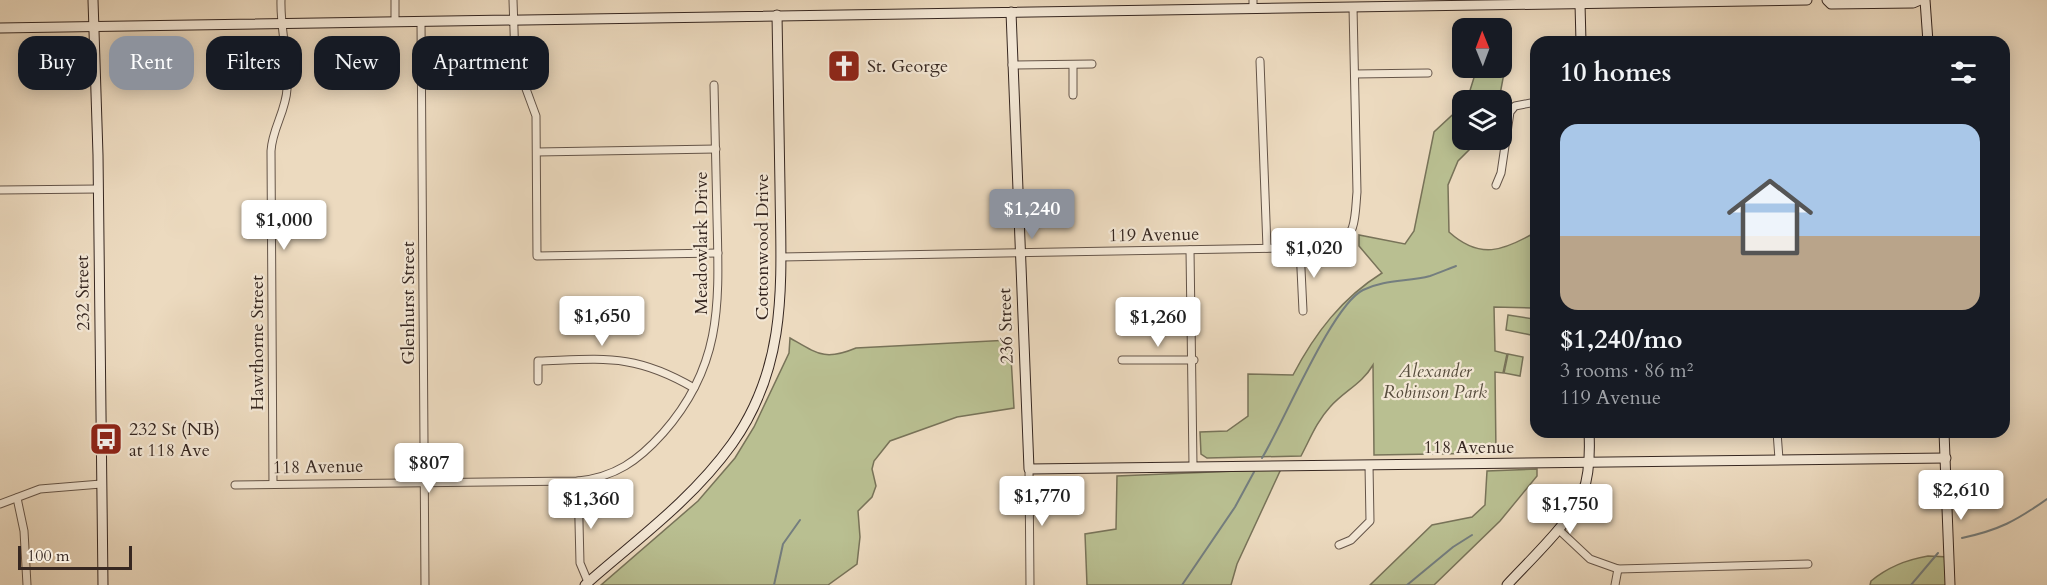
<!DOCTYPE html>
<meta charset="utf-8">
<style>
:root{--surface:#171b24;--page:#20242c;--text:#f1f3f6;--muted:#9ea1a6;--line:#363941;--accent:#8c9099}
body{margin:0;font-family:Cardo,serif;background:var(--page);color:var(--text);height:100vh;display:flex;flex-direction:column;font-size:22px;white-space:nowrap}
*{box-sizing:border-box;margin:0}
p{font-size:20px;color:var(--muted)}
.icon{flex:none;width:33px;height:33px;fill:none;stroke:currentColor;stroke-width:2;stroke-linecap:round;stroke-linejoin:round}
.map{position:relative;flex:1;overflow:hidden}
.panel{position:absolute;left:1530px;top:36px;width:480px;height:402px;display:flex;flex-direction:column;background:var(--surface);border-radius:18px;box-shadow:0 3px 15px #0003}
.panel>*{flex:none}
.banner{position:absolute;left:18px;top:36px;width:570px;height:54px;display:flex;gap:12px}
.needle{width:39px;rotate:359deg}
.buttons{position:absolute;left:1452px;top:18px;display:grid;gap:12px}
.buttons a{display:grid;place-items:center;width:60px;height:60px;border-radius:12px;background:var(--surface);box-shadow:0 3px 15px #0003;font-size:30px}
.scale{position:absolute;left:18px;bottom:15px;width:114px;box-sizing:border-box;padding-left:6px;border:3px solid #362721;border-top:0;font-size:16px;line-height:21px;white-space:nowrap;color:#362721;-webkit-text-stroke:4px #f3e7d5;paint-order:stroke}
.price{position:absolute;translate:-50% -51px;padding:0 14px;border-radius:6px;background:#fff;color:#222;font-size:20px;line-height:39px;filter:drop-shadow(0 2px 3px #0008)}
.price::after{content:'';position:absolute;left:50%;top:36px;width:18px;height:14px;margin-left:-9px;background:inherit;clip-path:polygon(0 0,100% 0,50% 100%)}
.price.active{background:var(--accent);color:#fff}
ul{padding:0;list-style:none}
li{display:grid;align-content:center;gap:12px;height:318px;padding:0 30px}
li+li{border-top:2px solid var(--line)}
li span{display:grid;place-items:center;height:186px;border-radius:18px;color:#555}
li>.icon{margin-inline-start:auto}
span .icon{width:108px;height:108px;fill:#fffc;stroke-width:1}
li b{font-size:26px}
h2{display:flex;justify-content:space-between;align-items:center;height:72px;padding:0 30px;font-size:26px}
.tag{padding:0 21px;border-radius:18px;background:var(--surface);box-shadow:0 3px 15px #0003;font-size:21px;line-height:54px}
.tag.active{background:var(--accent);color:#fff}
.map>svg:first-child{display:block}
</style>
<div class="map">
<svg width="2047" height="585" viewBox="0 0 2047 585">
<rect width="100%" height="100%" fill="#ecdabf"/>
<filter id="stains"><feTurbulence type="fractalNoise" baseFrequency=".00333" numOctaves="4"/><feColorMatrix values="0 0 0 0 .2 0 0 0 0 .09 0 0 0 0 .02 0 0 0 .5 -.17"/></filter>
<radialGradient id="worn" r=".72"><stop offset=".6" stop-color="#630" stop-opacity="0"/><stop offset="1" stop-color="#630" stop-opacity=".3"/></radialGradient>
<g fill="#b9bf91" stroke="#787359" stroke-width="1.5">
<polygon points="1502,51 1507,57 1499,100 1467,100 1477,68 1502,68"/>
<path d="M1462,106V140H1479L1458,161L1448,185L1449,232C1480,260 1503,251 1536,232V306L1532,308L1494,307L1495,351L1507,354L1503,373L1495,372L1496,453L1374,455L1373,365C1362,384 1344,391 1330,407C1317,421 1310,439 1301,456L1207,458L1201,454L1200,432L1227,431L1248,416V374L1293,375C1315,333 1342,298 1382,273L1359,246V235L1405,244L1414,231L1434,132Z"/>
<polygon points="1508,315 1534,319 1531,335 1506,330"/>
<path d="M790,338C818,354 825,361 856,348L1010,340L1014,408L957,417L890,441L874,461L872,469L876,486L872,497L858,511L860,537L857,564L828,585H601L698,501L735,458L754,427L789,353Z"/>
<polygon points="1508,354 1523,357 1520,376 1504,373"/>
<polygon points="1281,469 1237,564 1231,585 1087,585 1085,534 1116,529 1117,476"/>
<polygon points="1537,469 1537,476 1500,521 1434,585 1370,585 1432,525 1472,517 1485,505 1487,471"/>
<path d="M1928,556L1949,557L1950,585H1870L1871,581C1888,567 1905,560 1928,556Z"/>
</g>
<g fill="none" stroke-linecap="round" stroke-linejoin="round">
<g stroke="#747e7f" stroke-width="2">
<path d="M1262,458C1283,424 1332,305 1363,290C1385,279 1408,282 1430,276C1439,273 1448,269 1456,266"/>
<path d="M1962,538C1999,530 2016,521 2047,499"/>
<polyline points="774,585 783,544 800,520"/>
<polyline points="1182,585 1235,507 1254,472"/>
<polyline points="1407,585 1453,547 1472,535"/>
<polyline points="1911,585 1938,553"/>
</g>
<g stroke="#645448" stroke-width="9">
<g id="street">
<polyline points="395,0 395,21"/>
<polyline points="513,0 515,59 536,116 537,256 718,253"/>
<polyline points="1253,0 1253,9"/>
<polyline points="421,21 425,585"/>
<polyline points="1260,61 1267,248"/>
<polyline points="1012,65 1092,64"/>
<polyline points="1073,65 1073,95"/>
<polyline points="1355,74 1428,73"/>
<polyline points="537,152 716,149"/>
<polyline points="1496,185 1501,173 1510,112 1515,106 1536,102"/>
<polyline points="0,190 98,189"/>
<polyline points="1300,248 1303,311"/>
<polyline points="1190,250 1193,465"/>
<path d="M781,257L1337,247C1357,236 1355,212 1357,192L1353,7"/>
<polyline points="1122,360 1194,360"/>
<path d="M538,381V361C604,359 634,353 694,388"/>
<polyline points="1777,432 1779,459"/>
<polyline points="1029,469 1030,585"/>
<polyline points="578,481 580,563 588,582"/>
<path d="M273,484L271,151C272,129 286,111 287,89C289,59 280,29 281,0"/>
<path d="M235,485L578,481C615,477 638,461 663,433C723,365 719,303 717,218C716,174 715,130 714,85"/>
<polyline points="17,498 24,531 27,585"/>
<polyline points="0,504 40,489 101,484"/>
<polyline points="1558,529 1590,559 1618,569 1808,564"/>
<polyline points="1339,545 1351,540 1370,521 1369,465"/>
<polyline points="1615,585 1618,569"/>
</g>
</g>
<g stroke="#362721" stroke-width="11">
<g id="secondary">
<polyline points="93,0 98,155 103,585"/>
<polyline points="1827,0 1831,4 1913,3 1920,0"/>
<polyline points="1925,0 1928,42"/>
<polyline points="1580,4 1581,42"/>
<polyline points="1011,12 1029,469 1946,458"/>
<polyline points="0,28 1807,0"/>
<polyline points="1944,432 1950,585"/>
<path d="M585,585C636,540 691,501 732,444C789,364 781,280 780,187C779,130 778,72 777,15"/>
<path d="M1507,585C1528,562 1573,520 1583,492C1590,473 1590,452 1589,432"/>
</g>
</g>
<use href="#street" stroke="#f3e7d5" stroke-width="7"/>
<use href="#secondary" stroke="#f3e7d5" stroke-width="9"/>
</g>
<defs>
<g id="church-square" transform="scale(1.725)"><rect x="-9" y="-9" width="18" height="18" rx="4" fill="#8f2418" stroke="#f3e7d5"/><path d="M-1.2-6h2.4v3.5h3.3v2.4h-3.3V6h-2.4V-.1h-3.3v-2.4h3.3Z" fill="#fff"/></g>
<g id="bus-square" transform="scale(1.725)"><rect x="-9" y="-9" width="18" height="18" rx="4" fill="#8f2418" stroke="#f3e7d5"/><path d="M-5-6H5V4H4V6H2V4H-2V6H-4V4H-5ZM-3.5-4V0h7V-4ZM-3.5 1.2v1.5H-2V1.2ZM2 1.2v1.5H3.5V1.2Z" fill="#fff"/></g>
</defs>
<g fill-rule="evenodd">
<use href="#church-square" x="844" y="66"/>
<use href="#bus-square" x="106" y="439"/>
</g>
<g text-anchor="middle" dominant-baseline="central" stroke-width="4.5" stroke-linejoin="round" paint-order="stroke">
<g font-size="18" fill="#362721" stroke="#f3e7d5" text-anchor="start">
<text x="867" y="66">St. George</text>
<text x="129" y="429">232 St (NB)<tspan x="129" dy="21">at 118 Ave</tspan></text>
</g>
<g font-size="18" fill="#362721" stroke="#f3e7d5">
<text transform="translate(1154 235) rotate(-1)">119 Avenue</text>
<text transform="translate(701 243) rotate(-90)">Meadowlark Drive</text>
<text transform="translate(762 247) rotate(-90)">Cottonwood Drive</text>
<text transform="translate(83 293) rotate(-91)">232 Street</text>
<text transform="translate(408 303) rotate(-90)">Glenhurst Street</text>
<text transform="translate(1006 326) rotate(-92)">236 Street</text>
<text transform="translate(257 343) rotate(-90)">Hawthorne Street</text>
<text x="1469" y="447">118 Avenue</text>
<text transform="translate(318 467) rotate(-1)">118 Avenue</text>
</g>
<g font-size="18" font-style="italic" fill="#574d3d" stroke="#f3e7d5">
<text x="1435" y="371">Alexander<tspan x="1435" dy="21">Robinson Park</tspan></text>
</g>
</g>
<rect width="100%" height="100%" filter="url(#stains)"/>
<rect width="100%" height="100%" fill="url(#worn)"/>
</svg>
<div class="buttons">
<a><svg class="needle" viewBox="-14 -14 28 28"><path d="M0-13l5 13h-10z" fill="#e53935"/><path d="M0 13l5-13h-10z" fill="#9ea1a6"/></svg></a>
<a><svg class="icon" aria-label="layers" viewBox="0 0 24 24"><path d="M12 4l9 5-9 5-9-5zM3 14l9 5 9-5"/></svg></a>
</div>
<div class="scale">100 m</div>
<b class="price active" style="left:1032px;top:240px">$1,240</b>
<b class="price" style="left:284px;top:251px">$1,000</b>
<b class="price" style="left:1314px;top:279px">$1,020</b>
<b class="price" style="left:602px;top:347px">$1,650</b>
<b class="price" style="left:1158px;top:348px">$1,260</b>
<b class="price" style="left:429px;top:494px">$807</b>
<b class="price" style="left:1961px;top:521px">$2,610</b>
<b class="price" style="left:1042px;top:527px">$1,770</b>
<b class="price" style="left:591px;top:530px">$1,360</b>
<b class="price" style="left:1570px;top:535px">$1,750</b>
<div class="banner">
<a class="tag">Buy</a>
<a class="tag active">Rent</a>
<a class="tag">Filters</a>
<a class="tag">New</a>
<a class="tag">Apartment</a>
</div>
<section class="panel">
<h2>10 homes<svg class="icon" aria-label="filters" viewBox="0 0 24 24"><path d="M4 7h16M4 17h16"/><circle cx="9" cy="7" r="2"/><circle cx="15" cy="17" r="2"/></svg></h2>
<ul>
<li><span style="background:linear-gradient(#a9c7e8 60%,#b9a48a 0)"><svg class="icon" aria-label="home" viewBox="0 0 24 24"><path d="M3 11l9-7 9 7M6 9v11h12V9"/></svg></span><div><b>$1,240/mo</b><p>3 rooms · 86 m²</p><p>119 Avenue</p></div></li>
</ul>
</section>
</div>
